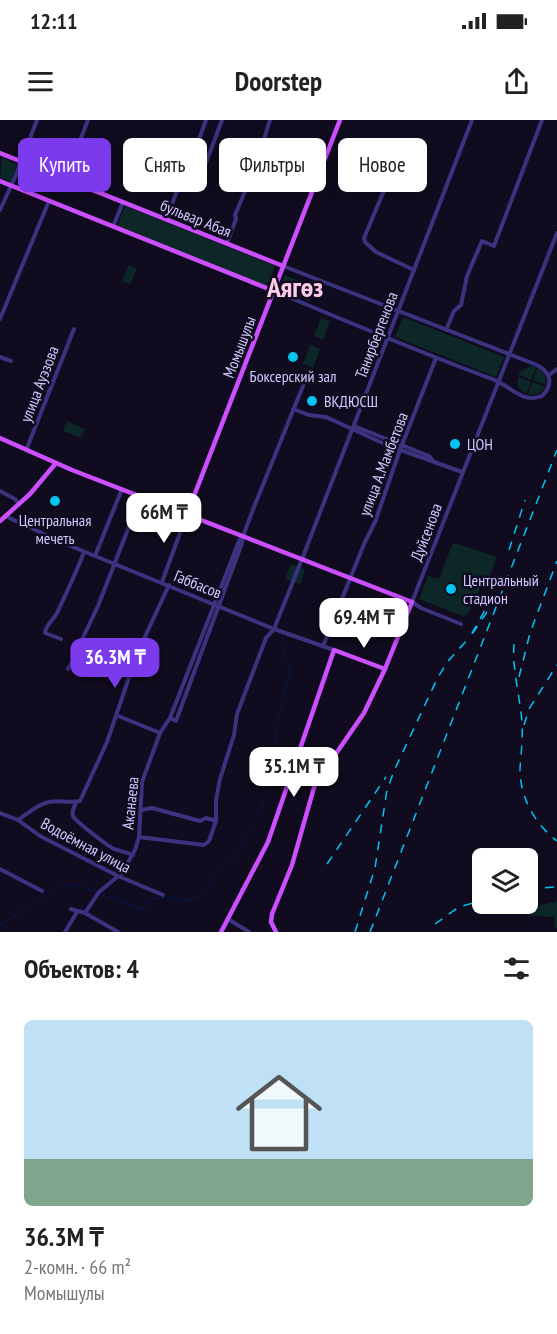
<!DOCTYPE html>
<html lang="ru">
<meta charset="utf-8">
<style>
:root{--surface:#fff;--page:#f2f2f2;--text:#222;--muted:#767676;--accent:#7c3aed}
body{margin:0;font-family:"PT Sans Narrow",sans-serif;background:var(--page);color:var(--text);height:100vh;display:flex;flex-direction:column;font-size:22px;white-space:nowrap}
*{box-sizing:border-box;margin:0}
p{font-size:20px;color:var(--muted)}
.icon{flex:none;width:33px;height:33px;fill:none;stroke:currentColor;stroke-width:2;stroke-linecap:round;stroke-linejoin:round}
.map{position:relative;height:812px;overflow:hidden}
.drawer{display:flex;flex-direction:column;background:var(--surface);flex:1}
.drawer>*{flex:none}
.hud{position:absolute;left:18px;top:18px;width:522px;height:54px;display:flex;gap:12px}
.buttons{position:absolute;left:472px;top:728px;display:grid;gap:12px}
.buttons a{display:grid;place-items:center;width:66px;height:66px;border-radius:9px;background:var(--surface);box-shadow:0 3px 15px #0003;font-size:30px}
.price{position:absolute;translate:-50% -51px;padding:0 14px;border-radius:12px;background:#fff;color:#222;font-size:20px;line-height:39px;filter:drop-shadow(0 2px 3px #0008)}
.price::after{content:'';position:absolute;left:50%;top:36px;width:18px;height:14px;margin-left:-9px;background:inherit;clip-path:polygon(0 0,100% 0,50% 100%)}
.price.on{background:var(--accent);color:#fff}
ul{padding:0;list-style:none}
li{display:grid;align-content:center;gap:12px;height:318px;padding:0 24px}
li span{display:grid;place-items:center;height:186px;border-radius:9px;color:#555}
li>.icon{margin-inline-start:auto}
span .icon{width:108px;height:108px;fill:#fffc;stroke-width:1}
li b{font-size:26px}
h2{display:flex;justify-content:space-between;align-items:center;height:72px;padding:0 24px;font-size:26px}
.chip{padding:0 21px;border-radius:9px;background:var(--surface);box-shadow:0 3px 15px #0003;font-size:21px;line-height:54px}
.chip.on{background:var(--accent);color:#fff}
.status{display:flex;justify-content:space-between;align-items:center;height:42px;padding:0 30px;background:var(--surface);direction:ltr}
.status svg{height:16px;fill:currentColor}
header{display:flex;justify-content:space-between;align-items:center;height:78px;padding:0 24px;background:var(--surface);font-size:27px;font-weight:700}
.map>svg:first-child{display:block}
</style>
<div class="status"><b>12:11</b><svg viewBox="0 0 49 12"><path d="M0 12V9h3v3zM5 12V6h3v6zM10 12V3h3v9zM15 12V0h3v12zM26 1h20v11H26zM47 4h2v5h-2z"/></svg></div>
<header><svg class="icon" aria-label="menu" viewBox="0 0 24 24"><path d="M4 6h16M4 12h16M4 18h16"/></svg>Doorstep<svg class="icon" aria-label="share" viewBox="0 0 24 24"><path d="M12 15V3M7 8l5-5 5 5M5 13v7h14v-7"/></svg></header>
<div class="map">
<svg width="557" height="812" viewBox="0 0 557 812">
<rect width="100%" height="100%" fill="#100b1e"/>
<g fill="#0d2728">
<polygon points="2,37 17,45 11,62 0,57"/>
<polygon points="125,86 275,146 267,166 117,107"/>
<polygon points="129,145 137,149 130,164 122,161"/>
<polygon points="285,155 314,167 309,181 279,169"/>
<polygon points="403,197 504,237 496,257 395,217"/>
<polygon points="321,198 330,201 323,220 314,216"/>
<polygon points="310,225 320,229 313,248 303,244"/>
<polygon points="530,246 536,247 531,260 518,255 522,250"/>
<polygon points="538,247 545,255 546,265 533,260"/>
<polygon points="518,257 531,262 526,274 518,267"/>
<polygon points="532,262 545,267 545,268 538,274 528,275"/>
<polygon points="67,301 85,309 81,318 63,311"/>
<polygon points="455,423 497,437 489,458 486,457 468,494 466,493 465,497 419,479 428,456 439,459 452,425"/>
<polygon points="291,444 305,450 300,464 285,459"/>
<polygon points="557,780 557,809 554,807 555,797 531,796 541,785 552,782 555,783"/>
</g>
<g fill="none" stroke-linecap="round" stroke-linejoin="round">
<path stroke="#06153b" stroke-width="1.5" d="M0,805L35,783L58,765H76L141,789L145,788L151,779L155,778L190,780L201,775L220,750L236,737L255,703L271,661L277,603L290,551C290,537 280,535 283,514"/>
<g stroke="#3c3380" stroke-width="4">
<polyline points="394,47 364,118 365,122 376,132 414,150"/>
<polyline points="185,58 196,59 201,56 222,0"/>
<polyline points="65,59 88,0"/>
<polyline points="0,90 16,55 37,0"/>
<polyline points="166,100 177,71 185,58 206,0"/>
<polyline points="113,107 123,82"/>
<polyline points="227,123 236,99 235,95 256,45 270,0"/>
<path d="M274,171C346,201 419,232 492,259C510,265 521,284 542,276C553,265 552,253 537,245L283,146"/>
<polyline points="0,199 49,81"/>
<polyline points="446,210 454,191 461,185 467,156 482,121 494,126 542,0"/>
<polyline points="0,237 11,241"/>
<polyline points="549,255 557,249"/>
<polyline points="293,289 309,295 326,297 387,325 462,352"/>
<polyline points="354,306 429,336 433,341"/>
<polyline points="27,328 74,209"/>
<polyline points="0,371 15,379 19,384"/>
<polyline points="5,396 68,425 274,509 334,530"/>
<polyline points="95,436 122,369"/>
<polyline points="162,462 187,394"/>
<polyline points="461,504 421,488 412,482 557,113"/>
<path d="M61,519L45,513C46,504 53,501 57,493C67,472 76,453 84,432"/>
<polyline points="323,526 364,424 375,402 400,330 436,238"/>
<polyline points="68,549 79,531 80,524 98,486 141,376"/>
<polyline points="116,595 160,613"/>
<polyline points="170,598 176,601 242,423 243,416 254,387 305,261"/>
<path d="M76,682C75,686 71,691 73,696C75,701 108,726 114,729C121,731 126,732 133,735"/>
<polyline points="141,690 152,688 200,701 206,698 216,701"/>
<polyline points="0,693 18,700 40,716 118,756 163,775"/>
<path d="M18,700C27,694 38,684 49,682C58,680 70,683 80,681L107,622L137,534L169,465"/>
<polyline points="139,717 204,725 209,721 216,701 216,680 220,659 234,615 237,594 266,518 274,509 302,439 472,0"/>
<polyline points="0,749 42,771"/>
<polyline points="71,789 85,793 118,812"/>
<polyline points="85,793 99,772 122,753 135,730 139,717 142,662 160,613 170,598 239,421 243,416"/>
<polyline points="228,799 249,812"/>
<polyline points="65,812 77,792"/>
</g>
<g stroke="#cc4fff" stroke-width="4.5">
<polyline points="0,33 283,146"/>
<polyline points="0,61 274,171"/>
<polyline points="0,318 72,350 412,482 385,549 364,593 315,664 292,745 272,794 271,802 276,812"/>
<polyline points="187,394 340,0"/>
<polyline points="0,401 30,374 56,343"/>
<polyline points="221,812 268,722 334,530 385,549"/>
</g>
<g stroke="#00c5f3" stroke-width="1.5" stroke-dasharray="9 8" stroke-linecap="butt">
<polyline points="509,430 525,380"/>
<polyline points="487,492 470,517 490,481"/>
<path d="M514,524C512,550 520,576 522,602C523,618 521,634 520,649C520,678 535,704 557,721"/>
<polyline points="519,557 530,513 557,441"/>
<polyline points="524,605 529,589 557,545"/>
<polyline points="327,744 386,657"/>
<polyline points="528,769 555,767"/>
<polyline points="435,804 459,787 483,780"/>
<polyline points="355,812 375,748 387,670 394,651 437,559 448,541 470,517"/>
<polyline points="370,812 557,330"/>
</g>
</g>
<g fill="#00c5f3" stroke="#100b1e" stroke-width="2">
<circle cx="293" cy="237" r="6"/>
<circle cx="312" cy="281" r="6"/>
<circle cx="455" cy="324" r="6"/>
<circle cx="55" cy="381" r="6"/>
<circle cx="451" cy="469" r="6"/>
</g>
<g text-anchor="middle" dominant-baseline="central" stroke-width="5" stroke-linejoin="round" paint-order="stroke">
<g font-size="16" fill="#d3c8ff" stroke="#100b1e">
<text transform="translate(196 98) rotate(22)">бульвар Абая</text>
<text transform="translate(376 215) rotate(-69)">Танирбергенова</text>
<text transform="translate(239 227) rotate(-69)">Момышулы</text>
<text transform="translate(39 264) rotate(-69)">улица Ауэзова</text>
<text transform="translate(383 344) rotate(-69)">улица А.Мамбетова</text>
<text transform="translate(426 412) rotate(-69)">Дуйсенова</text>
<text transform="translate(198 464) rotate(22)">Габбасов</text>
<text transform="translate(130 683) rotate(-84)">Аканаева</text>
<text transform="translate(86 725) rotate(28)">Водоёмная улица</text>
</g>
<g font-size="16" fill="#d3c8ff" stroke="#100b1e" text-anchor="start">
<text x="293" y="256" text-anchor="middle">Боксерский зал</text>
<text x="324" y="281">ВКДЮСШ</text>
<text x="467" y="324">ЦОН</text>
<text x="55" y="400" text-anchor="middle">Центральная<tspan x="55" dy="18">мечеть</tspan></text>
<text x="463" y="460">Центральный<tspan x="463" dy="18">стадион</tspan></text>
</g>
<g font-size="28" font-weight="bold" fill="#ffcae7" stroke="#100b1e">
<text x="295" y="166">Аягөз</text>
</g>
</g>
</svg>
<div class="buttons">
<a><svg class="icon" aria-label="layers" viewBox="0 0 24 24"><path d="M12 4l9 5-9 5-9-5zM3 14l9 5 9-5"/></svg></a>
</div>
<b class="price" style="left:164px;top:424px">66M ₸</b>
<b class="price" style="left:364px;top:529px">69.4M ₸</b>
<b class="price on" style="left:115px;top:569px">36.3M ₸</b>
<b class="price" style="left:294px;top:678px">35.1M ₸</b>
<div class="hud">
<a class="chip on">Купить</a>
<a class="chip">Снять</a>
<a class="chip">Фильтры</a>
<a class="chip">Новое</a>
</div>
</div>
<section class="drawer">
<h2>Объектов: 4<svg class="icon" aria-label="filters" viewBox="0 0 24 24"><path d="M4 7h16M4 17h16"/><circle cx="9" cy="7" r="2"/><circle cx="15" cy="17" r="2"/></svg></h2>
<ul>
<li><span style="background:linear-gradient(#bfe0f5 75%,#7fa58c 0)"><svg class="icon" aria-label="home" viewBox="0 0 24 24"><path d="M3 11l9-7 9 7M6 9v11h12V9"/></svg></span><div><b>36.3M ₸</b><p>2-комн. · 66 m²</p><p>Момышулы</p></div></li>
</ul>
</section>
